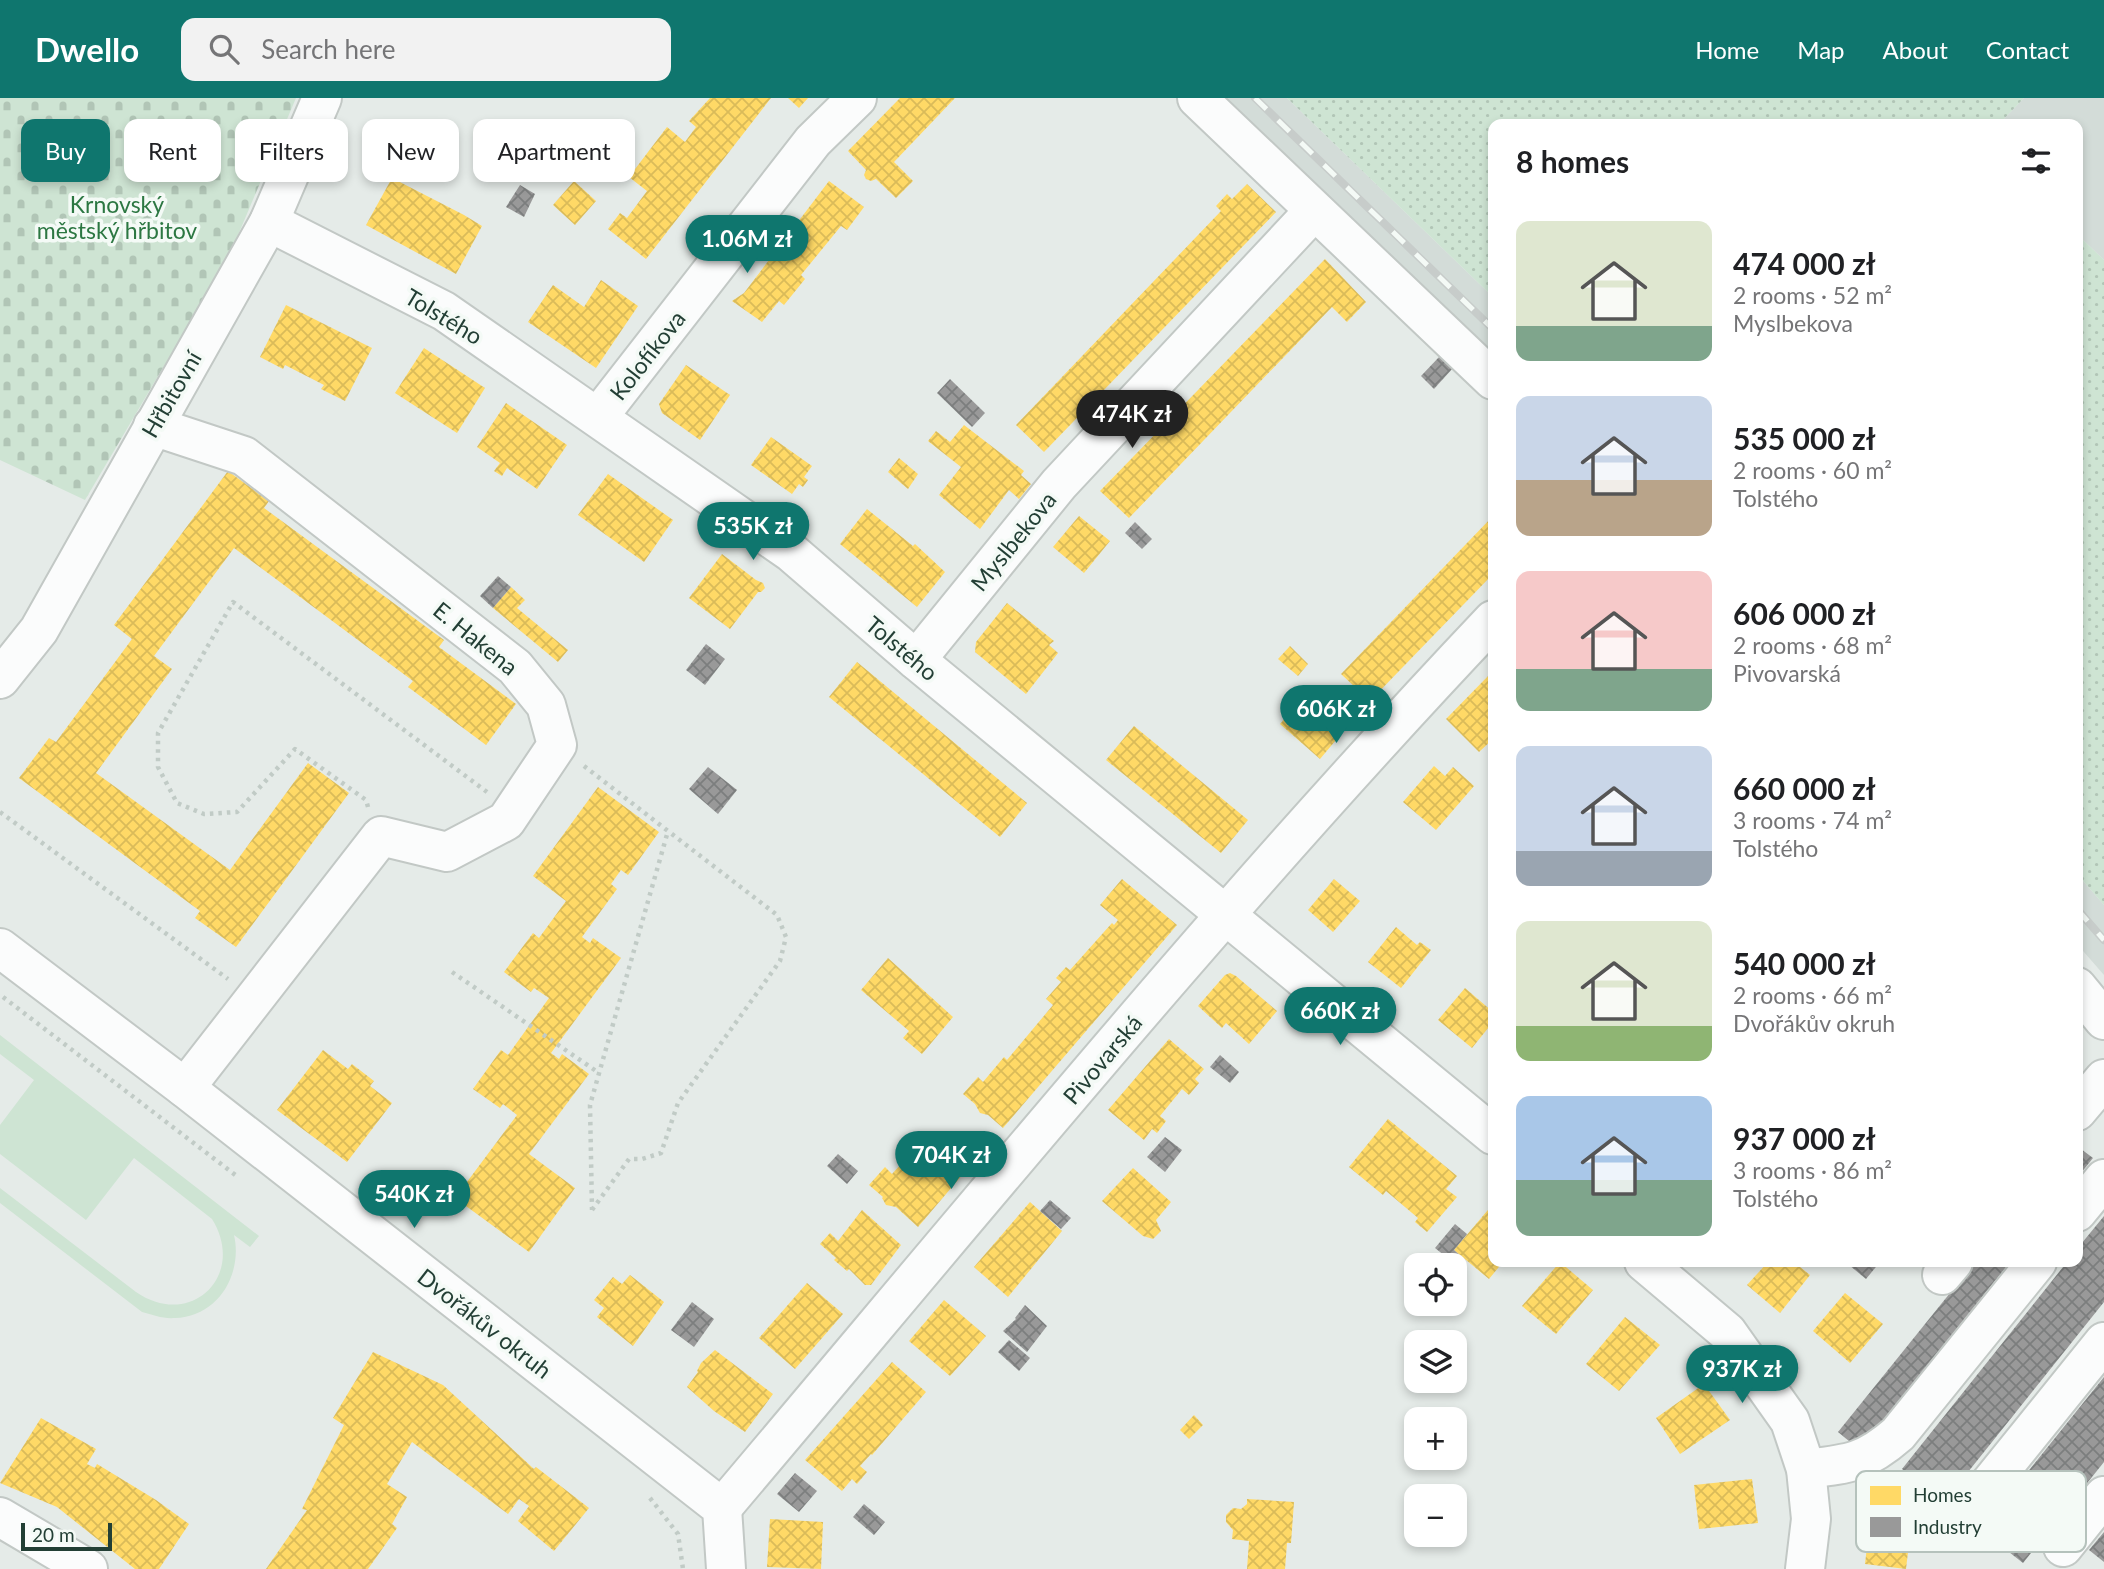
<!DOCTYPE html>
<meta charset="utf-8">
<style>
:root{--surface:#fff;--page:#f2f2f2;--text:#202124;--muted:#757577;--accent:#0f766e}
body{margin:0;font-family:Lato,sans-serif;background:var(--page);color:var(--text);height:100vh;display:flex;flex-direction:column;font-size:26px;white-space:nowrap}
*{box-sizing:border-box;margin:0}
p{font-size:23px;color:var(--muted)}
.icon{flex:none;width:38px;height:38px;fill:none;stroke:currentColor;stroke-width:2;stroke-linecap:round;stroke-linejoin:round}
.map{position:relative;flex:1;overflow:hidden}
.sheet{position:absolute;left:1488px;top:21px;width:595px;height:1148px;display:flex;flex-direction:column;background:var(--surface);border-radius:14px;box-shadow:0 4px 10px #0003}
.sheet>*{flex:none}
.hud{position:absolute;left:21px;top:21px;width:665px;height:63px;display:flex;gap:14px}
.buttons{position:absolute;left:1404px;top:1155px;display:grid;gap:14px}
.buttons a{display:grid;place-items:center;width:63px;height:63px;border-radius:14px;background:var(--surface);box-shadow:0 4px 10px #0003;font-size:35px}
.scale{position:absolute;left:21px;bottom:18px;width:91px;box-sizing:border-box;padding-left:7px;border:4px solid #233f35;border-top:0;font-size:19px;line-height:24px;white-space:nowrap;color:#233f35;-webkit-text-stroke:5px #f4faf6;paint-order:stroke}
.price{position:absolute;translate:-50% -60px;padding:0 16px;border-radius:24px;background:var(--accent);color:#fff;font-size:23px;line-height:46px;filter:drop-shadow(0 2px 4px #0008)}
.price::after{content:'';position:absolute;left:50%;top:42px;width:21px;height:16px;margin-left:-10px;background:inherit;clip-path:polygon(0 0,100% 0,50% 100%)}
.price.selected{background:#222;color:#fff}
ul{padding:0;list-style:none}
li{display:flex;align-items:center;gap:21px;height:175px;padding:0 28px}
li span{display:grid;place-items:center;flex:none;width:196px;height:140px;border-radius:14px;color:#555}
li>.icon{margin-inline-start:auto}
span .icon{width:84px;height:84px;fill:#fffc;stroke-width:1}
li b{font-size:30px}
h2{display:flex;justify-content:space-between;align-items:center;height:84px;padding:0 28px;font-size:30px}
.tag{padding:0 24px;border-radius:14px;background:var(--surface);box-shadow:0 4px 10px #0003;font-size:24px;line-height:63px}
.tag.selected{background:var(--accent);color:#fff}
header{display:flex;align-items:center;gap:42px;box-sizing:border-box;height:98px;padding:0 35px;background:var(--accent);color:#fff}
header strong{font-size:33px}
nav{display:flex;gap:38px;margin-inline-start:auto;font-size:24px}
.search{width:490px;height:63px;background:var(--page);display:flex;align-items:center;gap:18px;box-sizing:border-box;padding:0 24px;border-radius:14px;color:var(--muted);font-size:26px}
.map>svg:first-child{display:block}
</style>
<header>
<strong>Dwello</strong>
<div class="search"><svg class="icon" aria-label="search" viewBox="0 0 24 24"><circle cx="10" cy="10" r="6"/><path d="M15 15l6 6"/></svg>Search here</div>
<nav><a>Home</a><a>Map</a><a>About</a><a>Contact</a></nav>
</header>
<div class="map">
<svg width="2104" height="1471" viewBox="0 0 2104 1471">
<defs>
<pattern id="cemetery-stones" width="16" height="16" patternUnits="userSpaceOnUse" patternTransform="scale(1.75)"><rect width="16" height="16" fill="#cee4d3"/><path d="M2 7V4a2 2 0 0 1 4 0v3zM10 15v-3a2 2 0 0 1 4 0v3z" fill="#b1c5b6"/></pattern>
<pattern id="park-dots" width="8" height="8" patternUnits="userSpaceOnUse" patternTransform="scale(1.75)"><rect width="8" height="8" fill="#cee4d3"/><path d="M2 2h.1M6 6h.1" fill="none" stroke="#b1c5b6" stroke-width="1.8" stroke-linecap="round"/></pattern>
<pattern id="homes-cross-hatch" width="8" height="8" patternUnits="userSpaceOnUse" patternTransform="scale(1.75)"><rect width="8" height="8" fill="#ffd966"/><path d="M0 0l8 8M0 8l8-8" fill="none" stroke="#dabb59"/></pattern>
<pattern id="industry-cross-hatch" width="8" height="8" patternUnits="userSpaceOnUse" patternTransform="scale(1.75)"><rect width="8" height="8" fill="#999"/><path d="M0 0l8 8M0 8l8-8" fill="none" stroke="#7c7e7e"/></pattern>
</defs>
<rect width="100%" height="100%" fill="#e5ebe8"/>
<g fill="#d3dcd8">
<polygon points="1223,0 1287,0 1493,199 1493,262"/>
<polygon points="2024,0 2104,0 2104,162 2077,136 2077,26 1999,26"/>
<polygon points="2077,776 2104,807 2104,877 2077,846"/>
</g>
<path fill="#cee4d3" d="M0,937L259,1138L250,1149L234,1137C243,1176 218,1219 175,1220C163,1221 153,1217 142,1214L0,1105V1090L136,1194C191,1232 247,1177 212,1121L134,1060L86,1122L0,1056V1027L34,982L0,956Z"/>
<polygon fill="url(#cemetery-stones)" points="0,0 296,0 230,156 85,402 0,362"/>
<g fill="url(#park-dots)">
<polygon points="1287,0 2024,0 1999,26 1493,26 1493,199"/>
<polygon points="2077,136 2104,162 2104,807 2077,776"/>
</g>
<g fill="url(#homes-cross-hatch)">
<polygon points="710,0 771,0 646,161 608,131 620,115 627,120 647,93 629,79 667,29 685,44 696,29 689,23"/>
<polygon points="788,0 808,0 799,10"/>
<polygon points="900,0 955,0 894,64 913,83 896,100 876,81 871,83 866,81 864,77 866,72 848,53"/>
<polygon points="392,80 464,117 482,128 456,176 366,127"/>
<polygon points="574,83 596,103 575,127 553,107"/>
<polygon points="829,83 864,109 847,132 841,128 801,177 805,181 784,207 779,203 762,224 732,203 744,195"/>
<polygon points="1247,86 1276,114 1044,354 1016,327 1221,113 1216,108 1227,96 1232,101"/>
<polygon points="1325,161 1366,204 1347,224 1332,209 1129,420 1100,393"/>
<polygon points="601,182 638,208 596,270 528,224 553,187 584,209"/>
<polygon points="286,207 372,250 345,303 321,291 324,287 285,267 283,271 260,259"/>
<polygon points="424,250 485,290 457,335 395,295"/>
<polygon points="686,267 730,297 700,342 662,315 659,306"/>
<polygon points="506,305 567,347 537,391 507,370 502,378 494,373 500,365 477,349"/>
<polygon points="964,327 1024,373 1021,377 1031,386 1019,401 1009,392 980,431 939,397 961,369 928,343 936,333 950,344"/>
<polygon points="771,339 812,368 804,379 808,382 803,389 799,386 792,396 751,367"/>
<polygon points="899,360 918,376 908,391 888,374"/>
<polygon points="228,373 269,403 264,410 444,542 439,549 516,606 486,647 408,589 413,583 234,450 154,558 172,571 96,675 230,772 308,665 349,695 236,849 195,820 200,813 19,680 49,640 56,644 132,541 114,527"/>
<polygon points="608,376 673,422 644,464 578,417"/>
<polygon points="867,411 913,448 915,446 945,474 917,509 840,446"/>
<polygon points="1079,418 1110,443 1084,475 1053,449"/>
<polygon points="1493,418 1493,476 1370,603 1341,576"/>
<polygon points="722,456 756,482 763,485 765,490 761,494 758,494 730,531 689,500"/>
<polygon points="511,489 525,502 517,510 568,552 558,564 493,510"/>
<polygon points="1007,505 1054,543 1049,547 1058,555 1026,596 975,554 976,544"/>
<polygon points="1290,548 1308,566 1298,578 1278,561"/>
<polygon points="857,564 1027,705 1000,739 829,599"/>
<polygon points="1493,573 1493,641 1479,654 1446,621"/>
<polygon points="1312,589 1352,623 1320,661 1280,626"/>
<polygon points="1134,628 1248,722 1221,755 1106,662"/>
<polygon points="1434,668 1445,678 1453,669 1474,688 1436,732 1403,704"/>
<polygon points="598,689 659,734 628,777 621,772 611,786 617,791 582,839 590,845 593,840 621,860 551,955 559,961 562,956 589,976 529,1056 575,1090 529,1154 455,1100 517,1017 503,1006 500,1010 473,991 501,952 508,957 549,900 534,890 531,894 504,874 533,835 539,840 566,803 533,778"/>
<polygon points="1122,781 1177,827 1003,1030 988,1017 980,1015 975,1006 963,996 978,979 983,984 1004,959 1007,962 1053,907 1046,901 1061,884 1056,880 1066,869 1070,872 1112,825 1114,827 1118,822 1100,807"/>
<polygon points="1334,781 1360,803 1333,834 1308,812"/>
<polygon points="1396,829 1417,847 1420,844 1431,852 1401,890 1368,864"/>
<polygon points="888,860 953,919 922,956 903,940 909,933 861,892"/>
<polygon points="1230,875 1236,878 1277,913 1249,946 1226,925 1222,930 1198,908 1225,877"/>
<polygon points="1465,890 1493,914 1493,924 1472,950 1438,922"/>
<polygon points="1169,941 1204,971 1195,981 1199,985 1189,997 1182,991 1160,1018 1166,1023 1157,1035 1152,1031 1144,1042 1108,1012"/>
<polygon points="323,952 348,971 352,966 374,983 370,988 392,1005 347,1064 277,1012"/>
<polygon points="1388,1021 1457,1078 1446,1091 1457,1099 1427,1134 1415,1124 1418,1120 1386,1093 1383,1097 1349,1069"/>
<polygon points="923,1042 963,1076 918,1129 896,1109 886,1107 882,1100 883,1099 869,1087 885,1069 892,1076"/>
<polygon points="1133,1070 1171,1104 1156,1122 1161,1133 1153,1141 1143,1138 1102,1103"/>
<polygon points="1030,1104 1062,1133 1008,1199 974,1169"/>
<polygon points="1493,1106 1493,1164 1503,1164 1489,1181 1454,1152"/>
<polygon points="862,1112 901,1147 871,1187 865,1187 849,1171 847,1173 834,1162 836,1160 820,1146 830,1135 838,1143"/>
<polygon points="1560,1164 1593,1192 1556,1236 1522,1208"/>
<polygon points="1768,1164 1794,1164 1810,1177 1780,1215 1747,1187"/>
<polygon points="630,1177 664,1204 633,1248 597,1219 604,1210 594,1202 613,1179 622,1186"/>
<polygon points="807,1185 843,1216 795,1271 759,1240"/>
<polygon points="1845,1195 1883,1226 1850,1265 1813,1233"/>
<polygon points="944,1202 986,1238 950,1278 909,1243"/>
<polygon points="1625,1219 1660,1247 1619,1293 1586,1266"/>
<polygon points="715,1252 773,1296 745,1334 714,1313 687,1289 698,1274 697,1273 701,1265"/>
<polygon points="373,1254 443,1287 534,1371 536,1369 589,1410 554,1453 518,1423 529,1408 519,1401 508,1416 412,1344 387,1386 407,1399 392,1426 397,1430 368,1471 266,1471 307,1412 302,1411 344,1327 333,1320"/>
<polygon points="892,1264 926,1294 872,1357 871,1356 860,1368 867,1374 857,1386 852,1381 842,1393 805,1362"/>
<polygon points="1704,1286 1730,1322 1680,1356 1656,1320"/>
<polygon points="1194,1317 1203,1327 1189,1341 1180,1332"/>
<polygon points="41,1320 96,1351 87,1366 95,1370 97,1366 156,1402 189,1426 159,1471 135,1471 57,1409 0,1385"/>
<polygon points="1752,1381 1758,1425 1699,1431 1694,1387"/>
<polygon points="1247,1401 1294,1404 1291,1445 1287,1445 1285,1471 1247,1471 1249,1443 1232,1441 1233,1432 1226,1424 1226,1417 1233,1410 1241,1411 1247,1406"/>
<polygon points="770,1421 823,1424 821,1471 767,1469"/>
<polygon points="1870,1423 1911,1429 1906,1471 1865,1466"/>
</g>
<g fill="url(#industry-cross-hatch)">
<polygon points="520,87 535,96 524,119 506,109"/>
<polygon points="1440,258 1453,270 1434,291 1421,278"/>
<polygon points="950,281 985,315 972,329 937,295"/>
<polygon points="1135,424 1152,441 1142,451 1125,435"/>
<polygon points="498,478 511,489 493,510 480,498"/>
<polygon points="706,546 725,561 705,587 686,572"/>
<polygon points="708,669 737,692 718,716 689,691"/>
<polygon points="1220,957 1239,974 1230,985 1210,969"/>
<polygon points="1165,1039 1182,1052 1165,1074 1147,1059"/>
<polygon points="2077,1048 2093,1060 2077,1080"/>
<polygon points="838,1056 858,1073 847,1086 827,1068"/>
<polygon points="1050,1102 1071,1120 1061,1131 1040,1113"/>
<polygon points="2104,1118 2104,1204 1944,1404 1902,1371 2067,1164 2077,1164 2077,1151"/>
<polygon points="1455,1126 1467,1136 1454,1152 1462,1159 1455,1166 1435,1150"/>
<polygon points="1852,1164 1880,1164 1866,1181 1849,1167"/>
<polygon points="1975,1164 2010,1164 1860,1352 1838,1334"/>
<polygon points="692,1204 714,1221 694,1249 671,1232"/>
<polygon points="1025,1207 1047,1228 1027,1254 1003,1233 1016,1221 1015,1220"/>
<polygon points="1009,1242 1030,1260 1019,1273 998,1254"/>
<polygon points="2104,1279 2104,1364 2023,1465 1981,1432"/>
<polygon points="795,1375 817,1393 799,1414 777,1396"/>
<polygon points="864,1406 885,1424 874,1437 853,1419"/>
<polygon points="2104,1434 2104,1464 2089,1452"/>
</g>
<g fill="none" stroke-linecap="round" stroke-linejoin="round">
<g stroke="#c2c8c5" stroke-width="42">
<g id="minor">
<polyline points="1197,0 1493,282"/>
<polyline points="269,124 444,213 792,455 916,562 1493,1037"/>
<polyline points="598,319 813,43 857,0"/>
<polyline points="153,328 244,358 515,569 546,607 557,647 506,723 447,754 381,738 185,990"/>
<polyline points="916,562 1059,386 1314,113"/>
<polyline points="0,581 39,532 269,124 322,0"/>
<polyline points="0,850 185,990 722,1410 726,1471"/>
<polyline points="2077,889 2104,922"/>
<polyline points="2077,1013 2104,981"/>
<polyline points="2077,1114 2104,1081"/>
<polyline points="1644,1164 1727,1234 1790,1323 1806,1371 1811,1421 1805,1471"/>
<polyline points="1942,1177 1953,1164"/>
<path d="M1806,1371C1848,1366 1865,1365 1898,1336L2037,1164"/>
<path d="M722,1410C975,1111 1223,807 1493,522"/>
<polyline points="1966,1415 2104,1244"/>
<polyline points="0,1419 88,1471"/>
<polyline points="2063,1449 2104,1398"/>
</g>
</g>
<g stroke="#c1cbc6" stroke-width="4.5" stroke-dasharray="3.5 5" stroke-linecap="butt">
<polyline points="584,668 668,733 590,1007 592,1112"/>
<polyline points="368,709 366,702 295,651 237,714 204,716 177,705 158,669 158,635 233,504 487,694"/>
<polyline points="0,714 228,881"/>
<polyline points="452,874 599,975"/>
<polyline points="3,899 238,1079"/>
<polyline points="592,1112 629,1061 642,1061 661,1055 678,1005 780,863 786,839 777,817 668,733"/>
<polyline points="650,1400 678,1436 683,1471"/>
</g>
<use href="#minor" stroke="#fbfcfc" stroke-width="38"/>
<g stroke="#c7ccca" stroke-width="8">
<g id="rail">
<polyline points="1255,0 1493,231"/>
<polyline points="2077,811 2104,842"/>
</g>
</g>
<use href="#rail" stroke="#f4faf6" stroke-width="5" stroke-dasharray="16" stroke-linecap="butt"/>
</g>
<g text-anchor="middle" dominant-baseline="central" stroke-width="7" stroke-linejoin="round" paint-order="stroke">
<g font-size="23" fill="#2c7742" stroke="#f4faf6">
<text x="117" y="106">Krnovský<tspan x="117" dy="26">městský hřbitov</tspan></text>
</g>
<g font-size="23" fill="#233f35" stroke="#f4faf6">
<text transform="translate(444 218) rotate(31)">Tolstého</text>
<text transform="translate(647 257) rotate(-52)">Kolofíkova</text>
<text transform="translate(171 296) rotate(-60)">Hřbitovní</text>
<text transform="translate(1013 443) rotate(-51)">Myslbekova</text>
<text transform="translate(476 540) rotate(39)">E. Hakena</text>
<text transform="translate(902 550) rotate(40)">Tolstého</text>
<text transform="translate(1102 961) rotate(-50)">Pivovarská</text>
<text transform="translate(485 1225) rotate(38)">Dvořákův okruh</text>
</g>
</g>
<rect x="1856" y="1373" width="230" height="81" rx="10" fill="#f4faf6" stroke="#b5c2bc" stroke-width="2"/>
<rect x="1870" y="1388" width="31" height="19" fill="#ffd966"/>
<rect x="1870" y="1419" width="31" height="20" fill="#999"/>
<g font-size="19" fill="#233f35">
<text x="1913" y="1404">Homes</text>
<text x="1913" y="1436">Industry</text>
</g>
</svg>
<div class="buttons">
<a><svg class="icon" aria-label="locate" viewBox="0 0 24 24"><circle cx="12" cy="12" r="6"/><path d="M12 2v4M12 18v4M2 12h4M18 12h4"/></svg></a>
<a><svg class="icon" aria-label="layers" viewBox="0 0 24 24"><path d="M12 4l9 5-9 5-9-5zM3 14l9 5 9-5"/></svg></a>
<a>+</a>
<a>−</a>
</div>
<div class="scale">20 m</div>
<b class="price" style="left:747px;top:177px">1.06M zł</b>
<b class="price selected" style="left:1132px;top:352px">474K zł</b>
<b class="price" style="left:753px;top:464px">535K zł</b>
<b class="price" style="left:1336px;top:647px">606K zł</b>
<b class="price" style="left:1340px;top:949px">660K zł</b>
<b class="price" style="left:951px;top:1093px">704K zł</b>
<b class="price" style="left:414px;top:1132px">540K zł</b>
<b class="price" style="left:1742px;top:1307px">937K zł</b>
<div class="hud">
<a class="tag selected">Buy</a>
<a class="tag">Rent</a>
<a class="tag">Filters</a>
<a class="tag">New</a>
<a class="tag">Apartment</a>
</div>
<section class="sheet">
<h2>8 homes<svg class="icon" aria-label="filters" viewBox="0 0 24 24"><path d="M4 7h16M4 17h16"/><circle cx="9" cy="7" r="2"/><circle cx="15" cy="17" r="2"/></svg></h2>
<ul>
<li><span style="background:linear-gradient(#dfe7d0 75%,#7fa58c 0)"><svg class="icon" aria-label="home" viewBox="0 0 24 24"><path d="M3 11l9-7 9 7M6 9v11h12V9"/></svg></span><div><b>474 000 zł</b><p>2 rooms · 52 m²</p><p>Myslbekova</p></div></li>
<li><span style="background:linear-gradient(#c9d6e8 60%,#b9a48a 0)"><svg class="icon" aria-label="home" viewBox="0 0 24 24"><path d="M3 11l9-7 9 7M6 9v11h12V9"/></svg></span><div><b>535 000 zł</b><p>2 rooms · 60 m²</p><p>Tolstého</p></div></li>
<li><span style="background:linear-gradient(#f6c9c9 70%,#7fa58c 0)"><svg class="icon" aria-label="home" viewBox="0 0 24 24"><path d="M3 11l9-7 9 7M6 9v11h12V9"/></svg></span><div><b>606 000 zł</b><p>2 rooms · 68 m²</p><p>Pivovarská</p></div></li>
<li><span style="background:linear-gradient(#c9d6e8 75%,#9aa5b1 0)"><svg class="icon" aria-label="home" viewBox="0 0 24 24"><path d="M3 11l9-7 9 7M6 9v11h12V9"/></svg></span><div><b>660 000 zł</b><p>3 rooms · 74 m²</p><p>Tolstého</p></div></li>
<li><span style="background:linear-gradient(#dfe7d0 75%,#8fb573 0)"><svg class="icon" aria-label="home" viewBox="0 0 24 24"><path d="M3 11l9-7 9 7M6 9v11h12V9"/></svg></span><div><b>540 000 zł</b><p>2 rooms · 66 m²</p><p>Dvořákův okruh</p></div></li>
<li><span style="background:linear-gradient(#a9c7e8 60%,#7fa58c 0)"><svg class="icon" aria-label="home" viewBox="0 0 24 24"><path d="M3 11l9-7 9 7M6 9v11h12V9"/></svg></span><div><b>937 000 zł</b><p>3 rooms · 86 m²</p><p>Tolstého</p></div></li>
</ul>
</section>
</div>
